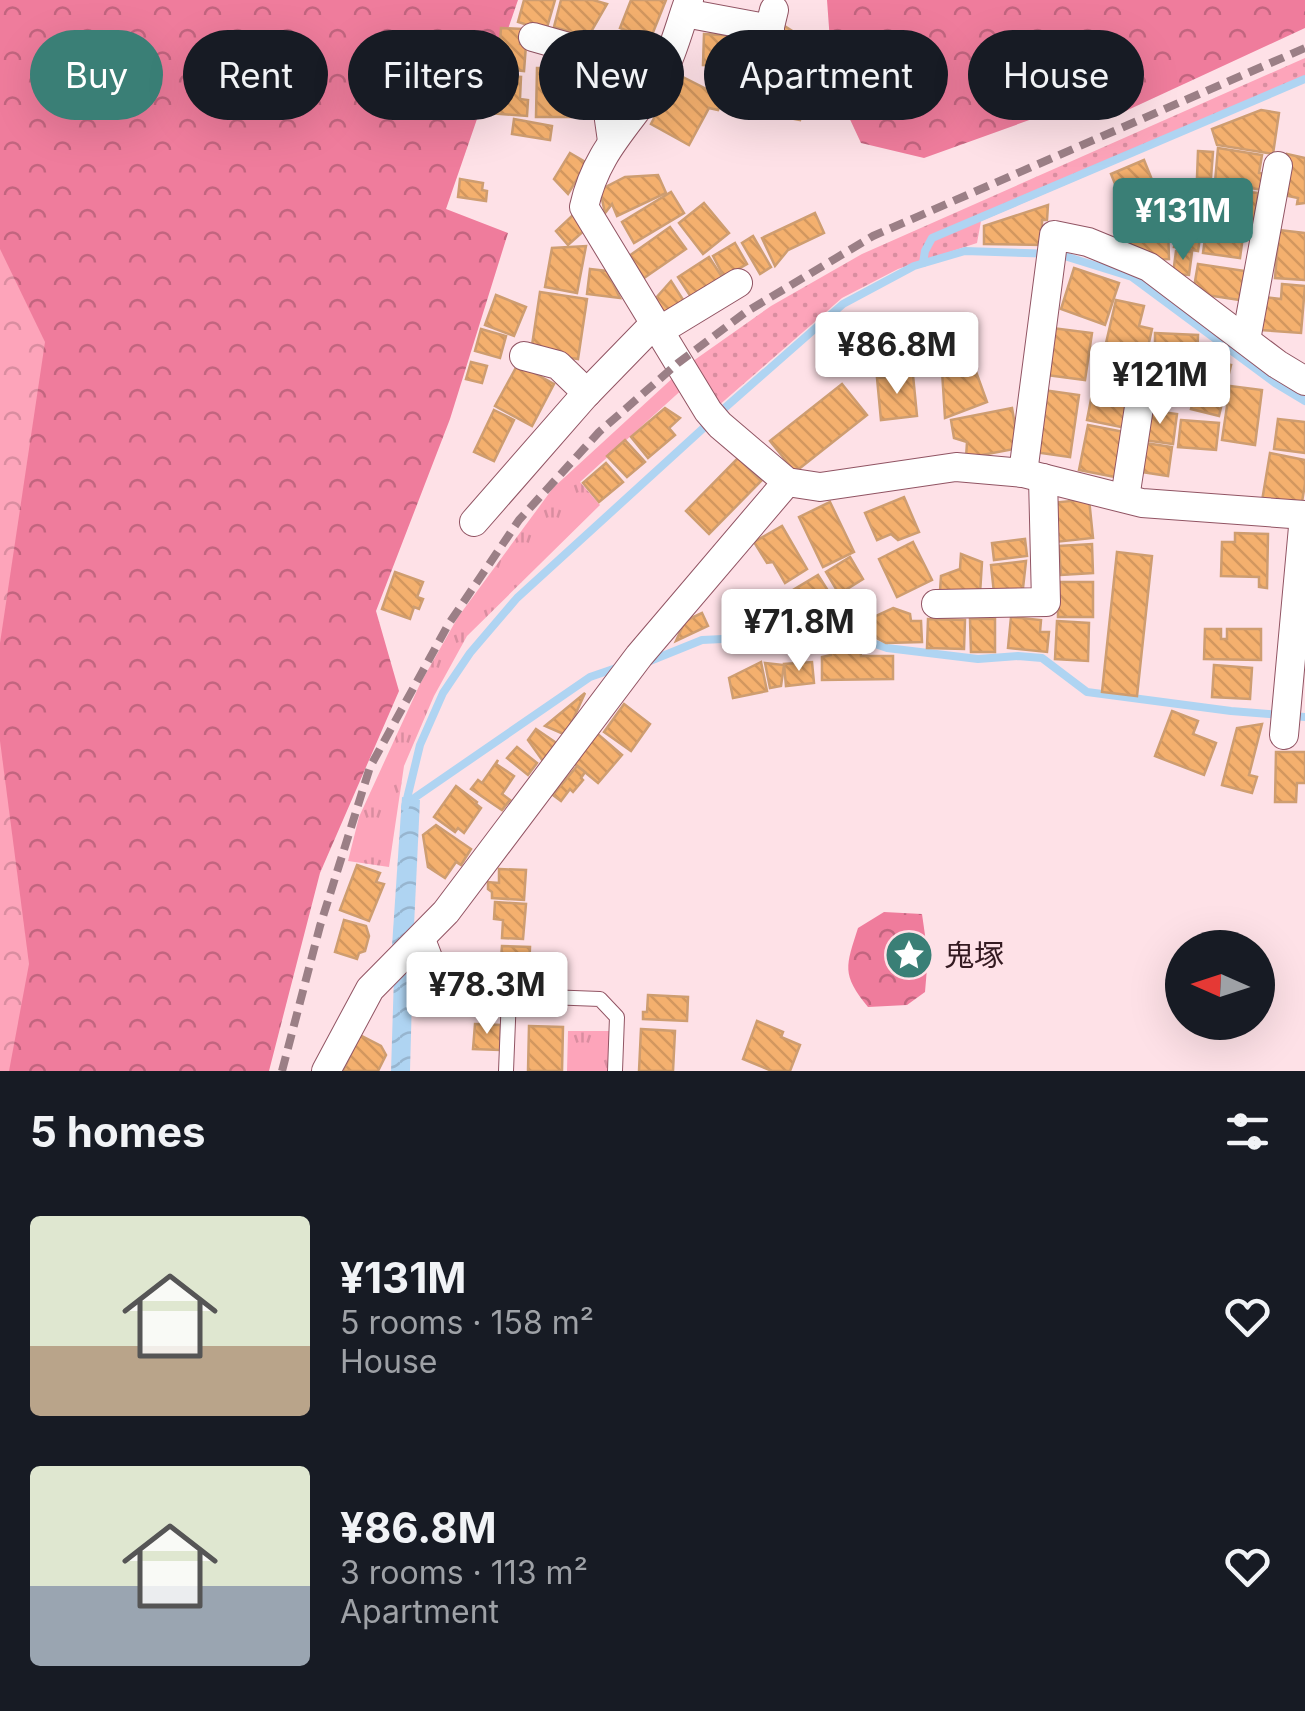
<!DOCTYPE html>
<meta charset="utf-8">
<style>
:root{--surface:#171b24;--page:#20242c;--text:#f1f3f6;--muted:#9ea1a6;--accent:#3a7f76}
body{margin:0;font-family:Inter,"Noto Sans JP",sans-serif;background:var(--page);color:var(--text);height:100vh;display:flex;flex-direction:column;font-size:38px;white-space:nowrap}
*{box-sizing:border-box;margin:0}
p{font-size:32px;color:var(--muted)}
.icon{flex:none;width:55px;height:55px;fill:none;stroke:currentColor;stroke-width:2;stroke-linecap:round;stroke-linejoin:round}
.map{position:relative;height:1071px;overflow:hidden}
.sheet{display:flex;flex-direction:column;background:var(--surface);flex:1}
.sheet>*{flex:none}
.banner{position:absolute;left:30px;top:30px;width:1245px;height:90px;display:flex;gap:20px}
.needle{width:65px;rotate:273deg}
.fabs{position:absolute;left:1165px;top:930px;display:grid;gap:20px}
.fabs a{display:grid;place-items:center;width:110px;height:110px;border-radius:50%;background:var(--surface);box-shadow:0 10px 40px #0002;font-size:50px}
.price{position:absolute;translate:-50% -85px;padding:0 22px;border-radius:10px;background:#fff;color:#222;font-size:32px;line-height:65px;filter:drop-shadow(0 2px 5px #0008)}
.price::after{content:'';position:absolute;left:50%;top:60px;width:30px;height:22px;margin-left:-15px;background:inherit;clip-path:polygon(0 0,100% 0,50% 100%)}
.price.on{background:var(--accent);color:#fff}
ul{padding:0;list-style:none}
li{display:flex;align-items:center;gap:30px;height:250px;padding:0 30px}
li span{display:grid;place-items:center;flex:none;width:280px;height:200px;border-radius:10px;color:#555}
li>.icon{margin-inline-start:auto}
span .icon{width:120px;height:120px;fill:#fffc;stroke-width:1}
li b{font-size:42px}
h2{display:flex;justify-content:space-between;align-items:center;height:120px;padding:0 30px;font-size:42px}
.chip{padding:0 35px;border-radius:45px;background:var(--surface);box-shadow:0 10px 40px #0002;font-size:35px;line-height:90px}
.chip.on{background:var(--accent);color:#fff}
.map>svg:first-child{display:block}
</style>
<div class="map">
<svg width="1305" height="1071" viewBox="0 0 1305 1071">
<defs>
<pattern id="grass-tufts" width="24" height="20" patternUnits="userSpaceOnUse" patternTransform="scale(2.5)"><rect width="24" height="20" fill="#fda4ba"/><path d="M3 7l-1-3M5 7V3M7 7l1-3M15 17l-1-3M17 17v-4M19 17l1-3" fill="none" stroke="#d98da0"/></pattern>
<pattern id="forest-crowns" width="20" height="18" patternUnits="userSpaceOnUse" patternTransform="scale(2.5)"><rect width="20" height="18" fill="#ef7c9c"/><path d="M2 6a3 3 0 1 1 6 0M12 15a3 3 0 1 1 6 0" fill="none" stroke="#c2657f"/></pattern>
<pattern id="park-crowns" width="20" height="18" patternUnits="userSpaceOnUse" patternTransform="scale(2.5)"><rect width="20" height="18" fill="#fda4ba"/><path d="M2 6a3 3 0 1 1 6 0M12 15a3 3 0 1 1 6 0" fill="none" stroke="#d98da0"/></pattern>
<pattern id="garden-dots" width="8" height="8" patternUnits="userSpaceOnUse" patternTransform="scale(2.5)"><rect width="8" height="8" fill="#fda4ba"/><path d="M2 2h.1M6 6h.1" fill="none" stroke="#d98da0" stroke-width="1.8" stroke-linecap="round"/></pattern>
<pattern id="water-waves" width="16" height="10" patternUnits="userSpaceOnUse" patternTransform="scale(2.5)"><rect width="16" height="10" fill="#afd4f2"/><path d="M0 5q4-4 8 0t8 0" fill="none" stroke="#97b5cf"/></pattern>
<pattern id="building-back-hatch" width="6" height="6" patternUnits="userSpaceOnUse" patternTransform="scale(2.5)"><rect width="6" height="6" fill="#f4b06e"/><path d="M-1 5l2 2M0 0l6 6M5-1l2 2" fill="none" stroke="#d2975f"/></pattern>
</defs>
<rect width="100%" height="100%" fill="#fee1e7"/>
<g fill="url(#grass-tufts)">
<polygon points="676,375 686,386 580,482 600,505 467,636 434,696 404,766 389,867 348,861 359,817 420,684 458,617 553,488"/>
<polygon points="568,1031 612,1031 610,1071 567,1071"/>
</g>
<g fill="url(#forest-crowns)">
<polygon points="0,0 518,0 446,209 508,233 450,419 376,611 399,691 320,873 269,1071 0,1071"/>
<polygon points="827,0 1305,0 1305,28 1117,115 1060,109 924,158 861,143 833,83"/>
<path d="M884,912L922,914L928,956L925,992L907,1005L868,1007C841,974 846,966 858,928Z"/>
</g>
<g fill="url(#park-crowns)">
<polygon points="0,249 45,342 0,643"/>
<polygon points="0,741 29,964 9,1071 0,1071"/>
</g>
<polygon fill="url(#garden-dots)" points="1305,58 1305,82 981,221 977,243 898,269 842,298 717,407 686,366 771,306 862,254"/>
<g fill="url(#water-waves)">
<polygon points="402,797 420,800 414,926 392,946"/>
<polygon points="413,961 410,1071 391,1071 394,975"/>
</g>
<g fill="none" stroke-linecap="round" stroke-linejoin="round">
<g stroke="#afd4f2" stroke-width="8">
<polyline points="923,263 925,251 932,238 1305,79"/>
<polyline points="719,413 843,304 914,266 965,251 1058,254 1132,277 1275,383 1305,401"/>
<polyline points="645,663 702,640 843,633 887,648 978,659 1018,656 1042,658 1087,692 1231,711 1305,717"/>
<polyline points="407,803 590,677 622,666"/>
<polyline points="405,807 420,745 443,693 470,653 517,598 709,423"/>
</g>
</g>
<g fill="url(#building-back-hatch)" stroke="#ce9d70" stroke-width="2.5">
<polygon points="524,0 555,0 546,31 518,22"/>
<polygon points="561,0 593,0 607,4 588,37 554,27"/>
<polygon points="631,0 666,0 650,40 620,28"/>
<polygon points="783,25 822,50 813,86 771,76"/>
<polygon points="501,28 522,29 520,44 526,45 524,71 498,68"/>
<polygon points="704,34 738,36 737,66 703,65"/>
<polygon points="620,56 651,58 636,91 616,108"/>
<polygon points="537,68 572,69 571,117 536,117"/>
<polygon points="677,74 724,98 718,110 709,108 689,145 651,124"/>
<polygon points="492,75 521,77 520,99 528,100 527,116 489,113"/>
<polygon points="774,83 806,90 800,120 768,114"/>
<polygon points="1261,110 1279,113 1273,154 1217,145 1212,129"/>
<polygon points="514,119 552,126 550,140 512,134"/>
<polygon points="1218,148 1262,155 1259,173 1266,174 1263,190 1215,182"/>
<polygon points="1198,151 1213,152 1211,178 1197,178"/>
<polygon points="570,153 587,163 568,194 554,179"/>
<polygon points="1287,154 1305,158 1305,203 1297,204 1298,198 1279,194"/>
<polygon points="1144,160 1161,202 1128,216 1111,174"/>
<polygon points="658,175 666,193 617,216 612,204 605,213 600,190 625,177"/>
<polygon points="460,179 483,183 482,190 487,191 486,201 458,197"/>
<polygon points="1215,189 1258,193 1254,226 1212,222"/>
<polygon points="671,192 684,213 634,243 622,222"/>
<polygon points="704,203 729,233 703,254 679,223"/>
<polygon points="1048,205 1047,220 1042,220 1042,245 984,244 984,226"/>
<polygon points="815,213 824,233 788,250 775,266 762,238"/>
<polygon points="1179,214 1203,218 1198,251 1174,247"/>
<polygon points="573,215 586,229 568,245 556,231"/>
<polygon points="1207,224 1244,229 1240,258 1203,253"/>
<polygon points="670,227 686,249 644,278 629,256"/>
<polygon points="1168,228 1169,259 1143,260 1131,252 1130,229"/>
<polygon points="1279,230 1305,233 1305,280 1275,278"/>
<polygon points="753,236 771,267 760,274 742,243"/>
<polygon points="735,243 747,264 724,277 713,256"/>
<polygon points="586,246 577,293 545,287 552,248"/>
<polygon points="1176,251 1192,252 1189,275 1173,274"/>
<polygon points="709,257 724,280 693,300 678,277"/>
<polygon points="1198,264 1245,271 1240,300 1193,293"/>
<polygon points="1074,268 1119,283 1105,325 1061,309"/>
<polygon points="590,269 607,271 620,298 587,294"/>
<polygon points="671,281 687,306 668,319 655,299"/>
<polygon points="1282,284 1305,286 1301,333 1261,330 1264,297 1281,299"/>
<polygon points="540,292 587,299 578,359 531,352"/>
<polygon points="496,295 526,307 514,336 485,325"/>
<polygon points="1116,300 1144,306 1139,326 1152,329 1148,347 1133,344 1132,349 1106,343"/>
<polygon points="1052,328 1092,333 1085,380 1046,375"/>
<polygon points="481,329 506,336 500,358 475,351"/>
<polygon points="1155,333 1198,335 1197,362 1162,360 1155,347"/>
<polygon points="1104,349 1133,354 1128,383 1098,378"/>
<polygon points="1203,359 1231,365 1219,416 1191,409"/>
<polygon points="471,362 487,366 482,383 466,379"/>
<polygon points="518,364 554,384 532,426 495,406"/>
<polygon points="1164,366 1192,369 1189,403 1152,399 1154,378"/>
<polygon points="975,369 987,402 945,418 942,371"/>
<polygon points="913,375 917,416 881,420 877,378"/>
<polygon points="842,384 867,415 795,472 770,441"/>
<polygon points="1094,384 1133,392 1126,428 1087,420"/>
<polygon points="1230,386 1262,390 1255,445 1222,440"/>
<polygon points="1043,390 1079,395 1070,457 1034,452"/>
<polygon points="665,408 680,418 669,428 675,435 648,458 631,437"/>
<polygon points="1012,408 1019,448 966,458 967,442 954,438 951,420"/>
<polygon points="494,410 514,420 494,461 474,452"/>
<polygon points="1147,410 1177,414 1173,444 1143,440"/>
<polygon points="1278,419 1305,422 1305,453 1274,449"/>
<polygon points="1181,420 1219,423 1216,450 1178,447"/>
<polygon points="1088,425 1124,432 1115,477 1079,470"/>
<polygon points="625,440 645,462 627,477 607,456"/>
<polygon points="1139,442 1172,447 1168,476 1135,471"/>
<polygon points="1270,453 1305,460 1305,484 1301,508 1262,501"/>
<polygon points="738,458 761,481 709,534 686,511"/>
<polygon points="606,463 623,482 599,502 583,483"/>
<polygon points="904,497 919,532 898,540 891,534 877,540 865,513"/>
<polygon points="1089,499 1093,538 1055,542 1051,503"/>
<polygon points="830,502 854,552 823,567 799,517"/>
<polygon points="782,526 807,569 785,583 773,562 767,563 754,542"/>
<polygon points="1235,533 1268,534 1267,588 1259,587 1259,577 1221,576 1222,542 1235,542"/>
<polygon points="1025,539 1027,556 994,560 992,543"/>
<polygon points="913,542 932,580 897,597 879,559"/>
<polygon points="1092,544 1093,573 1061,575 1059,546"/>
<polygon points="1117,552 1152,556 1137,696 1102,692"/>
<polygon points="961,554 982,562 980,594 940,591 941,576 960,569"/>
<polygon points="850,557 863,579 839,594 826,572"/>
<polygon points="1026,561 1022,597 994,593 991,565"/>
<polygon points="395,572 423,582 417,597 423,599 419,609 414,607 410,619 382,609"/>
<polygon points="818,575 839,608 799,633 778,599"/>
<rect x="1058" y="582" width="35" height="35"/>
<polygon points="893,608 910,614 911,621 921,621 922,642 886,643 854,626"/>
<polygon points="702,613 708,626 676,641 685,621"/>
<polygon points="1011,617 1041,620 1040,632 1049,632 1047,652 1008,648"/>
<polygon points="928,619 965,620 964,649 927,648"/>
<polygon points="970,619 995,619 995,652 971,652"/>
<polygon points="1057,621 1089,623 1088,661 1055,659"/>
<polygon points="1205,629 1221,629 1221,639 1227,639 1227,629 1261,629 1261,660 1204,659"/>
<polygon points="831,648 860,648 861,656 893,656 893,679 822,680 822,657 831,655"/>
<polygon points="761,662 767,691 733,698 729,678"/>
<polygon points="812,662 814,683 786,686 784,664"/>
<polygon points="765,663 784,665 781,686 770,688"/>
<polygon points="1214,665 1252,668 1250,699 1212,697"/>
<polygon points="585,693 566,735 545,726"/>
<polygon points="624,704 650,724 631,751 604,732"/>
<polygon points="1172,711 1198,721 1193,734 1216,743 1204,775 1155,756"/>
<polygon points="1262,724 1249,775 1257,777 1252,793 1222,785 1237,728"/>
<polygon points="536,729 558,744 545,764 528,740"/>
<polygon points="593,730 622,755 598,783 569,759"/>
<polygon points="517,747 537,763 528,775 507,758"/>
<polygon points="1276,752 1305,752 1305,783 1297,783 1296,802 1275,802"/>
<polygon points="498,760 496,764 514,776 502,794 510,800 502,810 471,789 478,780 482,783"/>
<polygon points="577,766 585,772 581,778 583,780 573,792 570,789 561,801 553,795"/>
<polygon points="456,786 477,802 476,804 481,808 464,833 458,828 455,832 434,817"/>
<polygon points="436,825 471,849 461,865 456,862 445,878 428,867 423,835"/>
<polygon points="357,865 380,873 376,882 384,884 369,921 340,910"/>
<polygon points="499,869 526,870 524,900 492,898 492,892 488,889 488,882 499,883"/>
<polygon points="495,902 526,904 523,939 502,938 503,920 494,919"/>
<polygon points="344,920 366,926 369,936 365,951 359,953 357,959 335,952"/>
<polygon points="502,946 530,947 529,970 488,968 489,958 501,959"/>
<polygon points="648,995 688,997 687,1021 643,1019 643,1012 647,1012"/>
<polygon points="757,1021 783,1032 781,1037 800,1045 790,1071 772,1071 743,1059"/>
<polygon points="475,1024 501,1025 500,1050 473,1049"/>
<polygon points="529,1026 563,1027 562,1071 528,1071"/>
<polygon points="641,1029 675,1031 673,1071 639,1071"/>
<polygon points="360,1035 381,1046 386,1055 378,1071 343,1071"/>
</g>
<g fill="none" stroke-linecap="round" stroke-linejoin="round">
<g stroke="#915463" stroke-width="16">
<g id="service">
<polyline points="426,933 439,967 465,994 600,999 617,1017 615,1071"/>
<polyline points="506,1071 509,996"/>
</g>
</g>
<g stroke="#915463" stroke-width="30">
<g id="minor">
<path d="M689,0C680,24 672,58 658,80C629,125 596,151 584,207L708,411L720,425L787,482L820,487L956,467L1023,473L1142,503L1305,515"/>
<polyline points="685,13 770,29"/>
<polyline points="533,37 600,56 612,141"/>
<polyline points="760,68 774,10"/>
<polyline points="659,331 738,283"/>
<polyline points="1246,340 1278,166"/>
<polyline points="524,356 558,365 587,393"/>
<polyline points="1023,473 1054,235 1088,242 1149,267 1277,364 1305,381"/>
<polyline points="1125,498 1145,368"/>
<polyline points="474,522 585,395 654,324"/>
<polyline points="936,604 1046,602 1043,478"/>
<polyline points="1284,735 1304,516"/>
<polyline points="326,1071 370,989 446,912 639,656 787,482"/>
</g>
</g>
<use href="#service" stroke="#fff" stroke-width="14"/>
<use href="#minor" stroke="#fff" stroke-width="28"/>
<polyline stroke="#9b7f86" stroke-width="8" stroke-dasharray="15 8" stroke-linecap="butt" points="282,1071 320,926 370,767 448,625 519,520 599,432 678,363 746,312 873,236 1305,48"/>
</g>
<defs>
<g id="sight-disc" transform="scale(2.5)"><circle r="9.5" fill="#3a7f76" stroke="#fee1e7"/><path d="M0-6L1.8-2.2L6-1.7L2.9 1.2L3.7 5.4L0 3.3L-3.7 5.4L-2.9 1.2L-6-1.7L-1.8-2.2Z" fill="#fff"/></g>
</defs>
<g fill-rule="evenodd">
<use href="#sight-disc" x="909" y="955"/>
</g>
<g text-anchor="middle" dominant-baseline="central" stroke-width="8" stroke-linejoin="round" paint-order="stroke">
<g font-size="30" fill="#341a21" stroke="#fee1e7" text-anchor="start">
<text x="944" y="955">鬼塚</text>
</g>
</g>
</svg>
<div class="fabs">
<a><svg class="needle" viewBox="-14 -14 28 28"><path d="M0-13l5 13h-10z" fill="#e53935"/><path d="M0 13l5-13h-10z" fill="#9ea1a6"/></svg></a>
</div>
<b class="price on" style="left:1183px;top:263px">¥131M</b>
<b class="price" style="left:897px;top:397px">¥86.8M</b>
<b class="price" style="left:1160px;top:427px">¥121M</b>
<b class="price" style="left:799px;top:674px">¥71.8M</b>
<b class="price" style="left:487px;top:1037px">¥78.3M</b>
<div class="banner">
<a class="chip on">Buy</a>
<a class="chip">Rent</a>
<a class="chip">Filters</a>
<a class="chip">New</a>
<a class="chip">Apartment</a>
<a class="chip">House</a>
</div>
</div>
<section class="sheet">
<h2>5 homes<svg class="icon" aria-label="filters" viewBox="0 0 24 24"><path d="M4 7h16M4 17h16"/><circle cx="9" cy="7" r="2"/><circle cx="15" cy="17" r="2"/></svg></h2>
<ul>
<li><span style="background:linear-gradient(#dfe7d0 65%,#b9a48a 0)"><svg class="icon" aria-label="home" viewBox="0 0 24 24"><path d="M3 11l9-7 9 7M6 9v11h12V9"/></svg></span><div><b>¥131M</b><p>5 rooms · 158 m²</p><p>House</p></div><svg class="icon" aria-label="heart" viewBox="0 0 24 24"><path d="M12 20l-8-8c-3-5 5-10 8-4 3-6 11-1 8 4z"/></svg></li>
<li><span style="background:linear-gradient(#dfe7d0 60%,#9aa5b1 0)"><svg class="icon" aria-label="home" viewBox="0 0 24 24"><path d="M3 11l9-7 9 7M6 9v11h12V9"/></svg></span><div><b>¥86.8M</b><p>3 rooms · 113 m²</p><p>Apartment</p></div><svg class="icon" aria-label="heart" viewBox="0 0 24 24"><path d="M12 20l-8-8c-3-5 5-10 8-4 3-6 11-1 8 4z"/></svg></li>
</ul>
</section>
